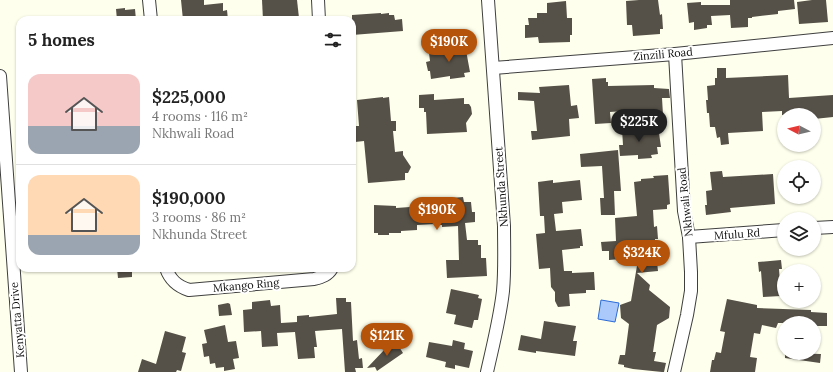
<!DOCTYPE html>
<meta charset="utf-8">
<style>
:root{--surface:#fff;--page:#f2f2f2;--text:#222;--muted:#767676;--line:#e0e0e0;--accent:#b45309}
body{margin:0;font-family:Lora,serif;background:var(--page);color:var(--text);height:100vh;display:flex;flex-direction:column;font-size:15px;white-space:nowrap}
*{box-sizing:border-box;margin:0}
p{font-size:13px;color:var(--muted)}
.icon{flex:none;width:22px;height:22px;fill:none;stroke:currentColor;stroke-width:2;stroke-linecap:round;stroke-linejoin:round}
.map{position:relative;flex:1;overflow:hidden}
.side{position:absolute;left:16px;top:16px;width:340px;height:256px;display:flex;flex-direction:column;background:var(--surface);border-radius:12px;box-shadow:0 1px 3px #0004}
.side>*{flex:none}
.needle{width:26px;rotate:277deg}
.tools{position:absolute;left:777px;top:108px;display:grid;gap:8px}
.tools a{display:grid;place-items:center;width:44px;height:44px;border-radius:50%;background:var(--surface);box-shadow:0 1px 3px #0004;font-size:20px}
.price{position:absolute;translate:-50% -34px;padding:0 9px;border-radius:14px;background:var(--accent);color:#fff;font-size:13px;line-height:26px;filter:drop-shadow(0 1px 2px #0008)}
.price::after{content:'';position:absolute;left:50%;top:24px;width:12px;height:9px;margin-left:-6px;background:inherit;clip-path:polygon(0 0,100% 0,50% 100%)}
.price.on{background:#222;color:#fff}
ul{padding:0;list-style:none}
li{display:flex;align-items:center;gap:12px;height:100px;padding:0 12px}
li+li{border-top:1px solid var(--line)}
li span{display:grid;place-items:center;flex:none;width:112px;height:80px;border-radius:12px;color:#555}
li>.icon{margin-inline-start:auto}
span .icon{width:48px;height:48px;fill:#fffc;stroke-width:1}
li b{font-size:17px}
h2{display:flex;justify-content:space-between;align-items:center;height:48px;padding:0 12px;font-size:17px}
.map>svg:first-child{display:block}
</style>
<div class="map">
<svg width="833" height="372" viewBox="0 0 833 372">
<rect width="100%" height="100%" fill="#feffec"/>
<polygon fill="#abcafb" stroke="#2c6bd8" points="601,300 619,303 615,322 598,319"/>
<g fill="#565148">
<polygon points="181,0 204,0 204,5 223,3 223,11 227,10 228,20 183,20"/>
<polygon points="262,0 297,0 299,18 263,20"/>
<polygon points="639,0 658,0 660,15 662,14 663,29 660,29 660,34 633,36 632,25 627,25 626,1"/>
<polygon points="730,0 794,0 795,9 778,11 778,14 752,17 752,18 748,18 748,27 731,28 730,15 711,16 712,25 707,25 707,28 694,30 694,22 689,23 687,3 701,2 701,5 730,5"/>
<polygon points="812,0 826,0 828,22 799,24 797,2"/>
<polygon points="566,1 567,18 572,18 572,35 570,35 570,42 539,43 538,37 525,38 525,25 529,25 528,18 537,18 537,13 547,13 547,3"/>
<polygon points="125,8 125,10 135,9 136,20 117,20 116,9"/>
<polygon points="381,13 381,14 389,13 389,15 394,15 395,20 402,19 403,31 352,35 352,15"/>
<polygon points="465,45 470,72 464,73 465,77 450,79 450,76 431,79 430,71 428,71 426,62 430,61 429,53 451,49 451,47"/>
<polygon points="717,68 726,68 726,78 788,75 789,98 833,95 833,117 814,119 814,115 782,115 782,111 762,112 763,131 728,133 729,144 721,145 720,137 717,138 715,127 710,127 709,113 707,113 706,100 708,100 707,86 715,85 715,78 717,78"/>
<polygon points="606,78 606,82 608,82 608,86 654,85 654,88 669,89 670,98 662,98 663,115 637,116 637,110 610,112 611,123 595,124 592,79"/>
<polygon points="569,85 571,106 577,105 579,118 569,119 570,136 532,140 531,131 537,131 534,101 518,100 518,92 540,93 539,87"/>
<polygon points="434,94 434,100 464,98 464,104 469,104 471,107 472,114 466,123 467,132 427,134 426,112 424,112 424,108 419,108 419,95"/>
<polygon points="383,97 383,98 389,97 391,121 396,121 396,131 393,131 395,152 403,151 403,155 411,167 408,173 405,173 405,180 368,183 364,141 355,142 354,135 352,135 352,126 359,126 357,100"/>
<polygon points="644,127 644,134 659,133 661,147 657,147 658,154 651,155 652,158 638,159 638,155 620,156 619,145 623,145 622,129"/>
<polygon points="618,150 621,191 614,191 615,215 601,215 600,198 604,198 602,166 581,167 580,154"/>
<polygon points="722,171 723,177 773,174 775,204 730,208 731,212 706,215 705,205 707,205 706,191 712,190 710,172"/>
<polygon points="668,175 670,204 667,205 667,209 653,210 654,227 657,226 658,239 655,239 655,245 645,246 646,263 657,262 658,271 637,273 650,285 649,290 670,307 669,318 657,325 653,352 656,352 654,361 666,363 664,372 662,372 633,369 624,367 624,365 618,364 620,355 625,355 629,324 621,318 620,305 631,301 638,260 632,260 632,258 609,260 609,251 602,251 601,242 616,241 615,218 637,216 634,182 641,181 641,179 654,178 653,176"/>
<polygon points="553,180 553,183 580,180 582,200 562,202 563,213 554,214 556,231 581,229 583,246 580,246 580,248 562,250 564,271 572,271 572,273 594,272 595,290 586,290 586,293 569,294 570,306 558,307 555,301 555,292 551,287 550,268 539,269 536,234 545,233 544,216 540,216 538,182"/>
<polygon points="463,197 464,202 471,202 472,212 475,212 475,222 465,223 467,240 478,240 478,245 481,245 481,258 486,258 487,276 447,278 446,260 459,260 458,226 442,227 442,225 436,225 435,224 417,225 417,230 401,231 401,233 389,233 389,235 378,235 378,233 374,233 374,205 396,206 396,208 452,204 451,198"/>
<polygon points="781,260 782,269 779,269 781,296 763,297 761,271 759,272 758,262"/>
<polygon points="117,268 132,268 132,277 118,278"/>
<polygon points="451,289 479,295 478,298 482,299 478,320 474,320 472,328 454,324 456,315 446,313"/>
<polygon points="336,298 346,298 346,302 351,302 353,341 357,340 359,359 362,358 363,368 355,368 356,372 345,372 342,329 315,331 317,347 314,347 315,358 298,359 295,332 277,333 278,346 262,347 261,331 244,332 243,310 252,309 252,302 270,300 271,306 280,305 281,323 297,322 297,316 309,315 309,317 337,314"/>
<polygon points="727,299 757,305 757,308 811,310 811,312 827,313 827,326 814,326 814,323 778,323 776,328 762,325 760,334 754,333 750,357 757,358 755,372 710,372 712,360 714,360 716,352 721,353 725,332 720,331"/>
<polygon points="228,303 230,304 232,315 219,316 218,305"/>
<polygon points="544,321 576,326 573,341 577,341 575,356 536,351 536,353 518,350 521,335 541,339"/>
<polygon points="225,325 228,342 236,341 239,358 233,359 235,369 224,371 224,367 216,368 215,363 210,364 209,356 204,357 202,344 207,343 204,330"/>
<polygon points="165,331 186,337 182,352 186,353 181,371 177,370 176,372 138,372 142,359 156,364"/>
<polygon points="453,340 465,343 464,349 473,351 469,368 455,365 455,369 445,367 446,362 426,357 429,342 452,346"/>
<polygon points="396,342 403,353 377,371 375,367 367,368 386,348"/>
<polygon points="785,353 821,354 820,363 785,358"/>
</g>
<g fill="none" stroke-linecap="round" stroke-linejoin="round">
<g stroke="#3f3f3f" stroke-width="14">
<g id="street">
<polyline points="149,0 151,20"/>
<polyline points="318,0 319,20"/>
<polyline points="493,68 675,54 833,38"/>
<polyline points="0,76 21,372"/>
<polyline points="814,228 833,227"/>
<polyline points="689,237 784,230"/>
<path d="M166,268C170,280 177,286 189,290L314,279C322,277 328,275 332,268"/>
<path d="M487,372C493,345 500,318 503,291C505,269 504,248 504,226L488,0"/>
<polyline points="674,372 687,315 691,291 691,272 689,237 684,211 675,54"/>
</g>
</g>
<use href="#street" stroke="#fff" stroke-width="12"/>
</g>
<g text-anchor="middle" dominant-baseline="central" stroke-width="4" stroke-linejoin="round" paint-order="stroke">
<g font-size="11" fill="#0c0c0c" stroke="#fff">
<text transform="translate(663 54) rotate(-5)">Zinzili Road</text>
<text transform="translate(501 187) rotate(-94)">Nkhunda Street</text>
<text transform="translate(685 202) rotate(-96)">Nkhwali Road</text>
<text transform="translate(737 234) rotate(-4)">Mfulu Rd</text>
<text transform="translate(246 285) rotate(-5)">Mkango Ring</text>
<text transform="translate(17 320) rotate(-95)">Kenyatta Drive</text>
</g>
</g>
</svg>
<div class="tools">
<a><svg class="needle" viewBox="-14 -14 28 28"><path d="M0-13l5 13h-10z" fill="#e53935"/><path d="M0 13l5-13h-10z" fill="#767676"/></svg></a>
<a><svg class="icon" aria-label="locate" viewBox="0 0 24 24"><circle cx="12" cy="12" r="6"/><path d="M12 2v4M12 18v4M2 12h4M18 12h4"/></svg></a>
<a><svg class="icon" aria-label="layers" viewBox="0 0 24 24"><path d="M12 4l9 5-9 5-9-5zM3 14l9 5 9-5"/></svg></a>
<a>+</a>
<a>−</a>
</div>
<b class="price" style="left:449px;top:63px">$190K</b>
<b class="price on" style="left:639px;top:143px">$225K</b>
<b class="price" style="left:437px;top:231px">$190K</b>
<b class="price" style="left:642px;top:274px">$324K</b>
<b class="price" style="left:387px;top:357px">$121K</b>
<section class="side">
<h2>5 homes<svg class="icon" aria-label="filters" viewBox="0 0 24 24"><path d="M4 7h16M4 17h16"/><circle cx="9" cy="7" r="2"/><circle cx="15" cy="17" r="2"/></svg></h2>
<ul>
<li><span style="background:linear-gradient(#f6c9c9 65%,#9aa5b1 0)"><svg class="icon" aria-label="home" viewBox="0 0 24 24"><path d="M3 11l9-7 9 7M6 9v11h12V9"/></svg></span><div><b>$225,000</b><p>4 rooms · 116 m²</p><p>Nkhwali Road</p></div></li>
<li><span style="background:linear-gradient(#ffd9b3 75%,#9aa5b1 0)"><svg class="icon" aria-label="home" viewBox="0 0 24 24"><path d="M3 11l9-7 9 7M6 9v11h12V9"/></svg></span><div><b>$190,000</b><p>3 rooms · 86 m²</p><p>Nkhunda Street</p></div></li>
</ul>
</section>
</div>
